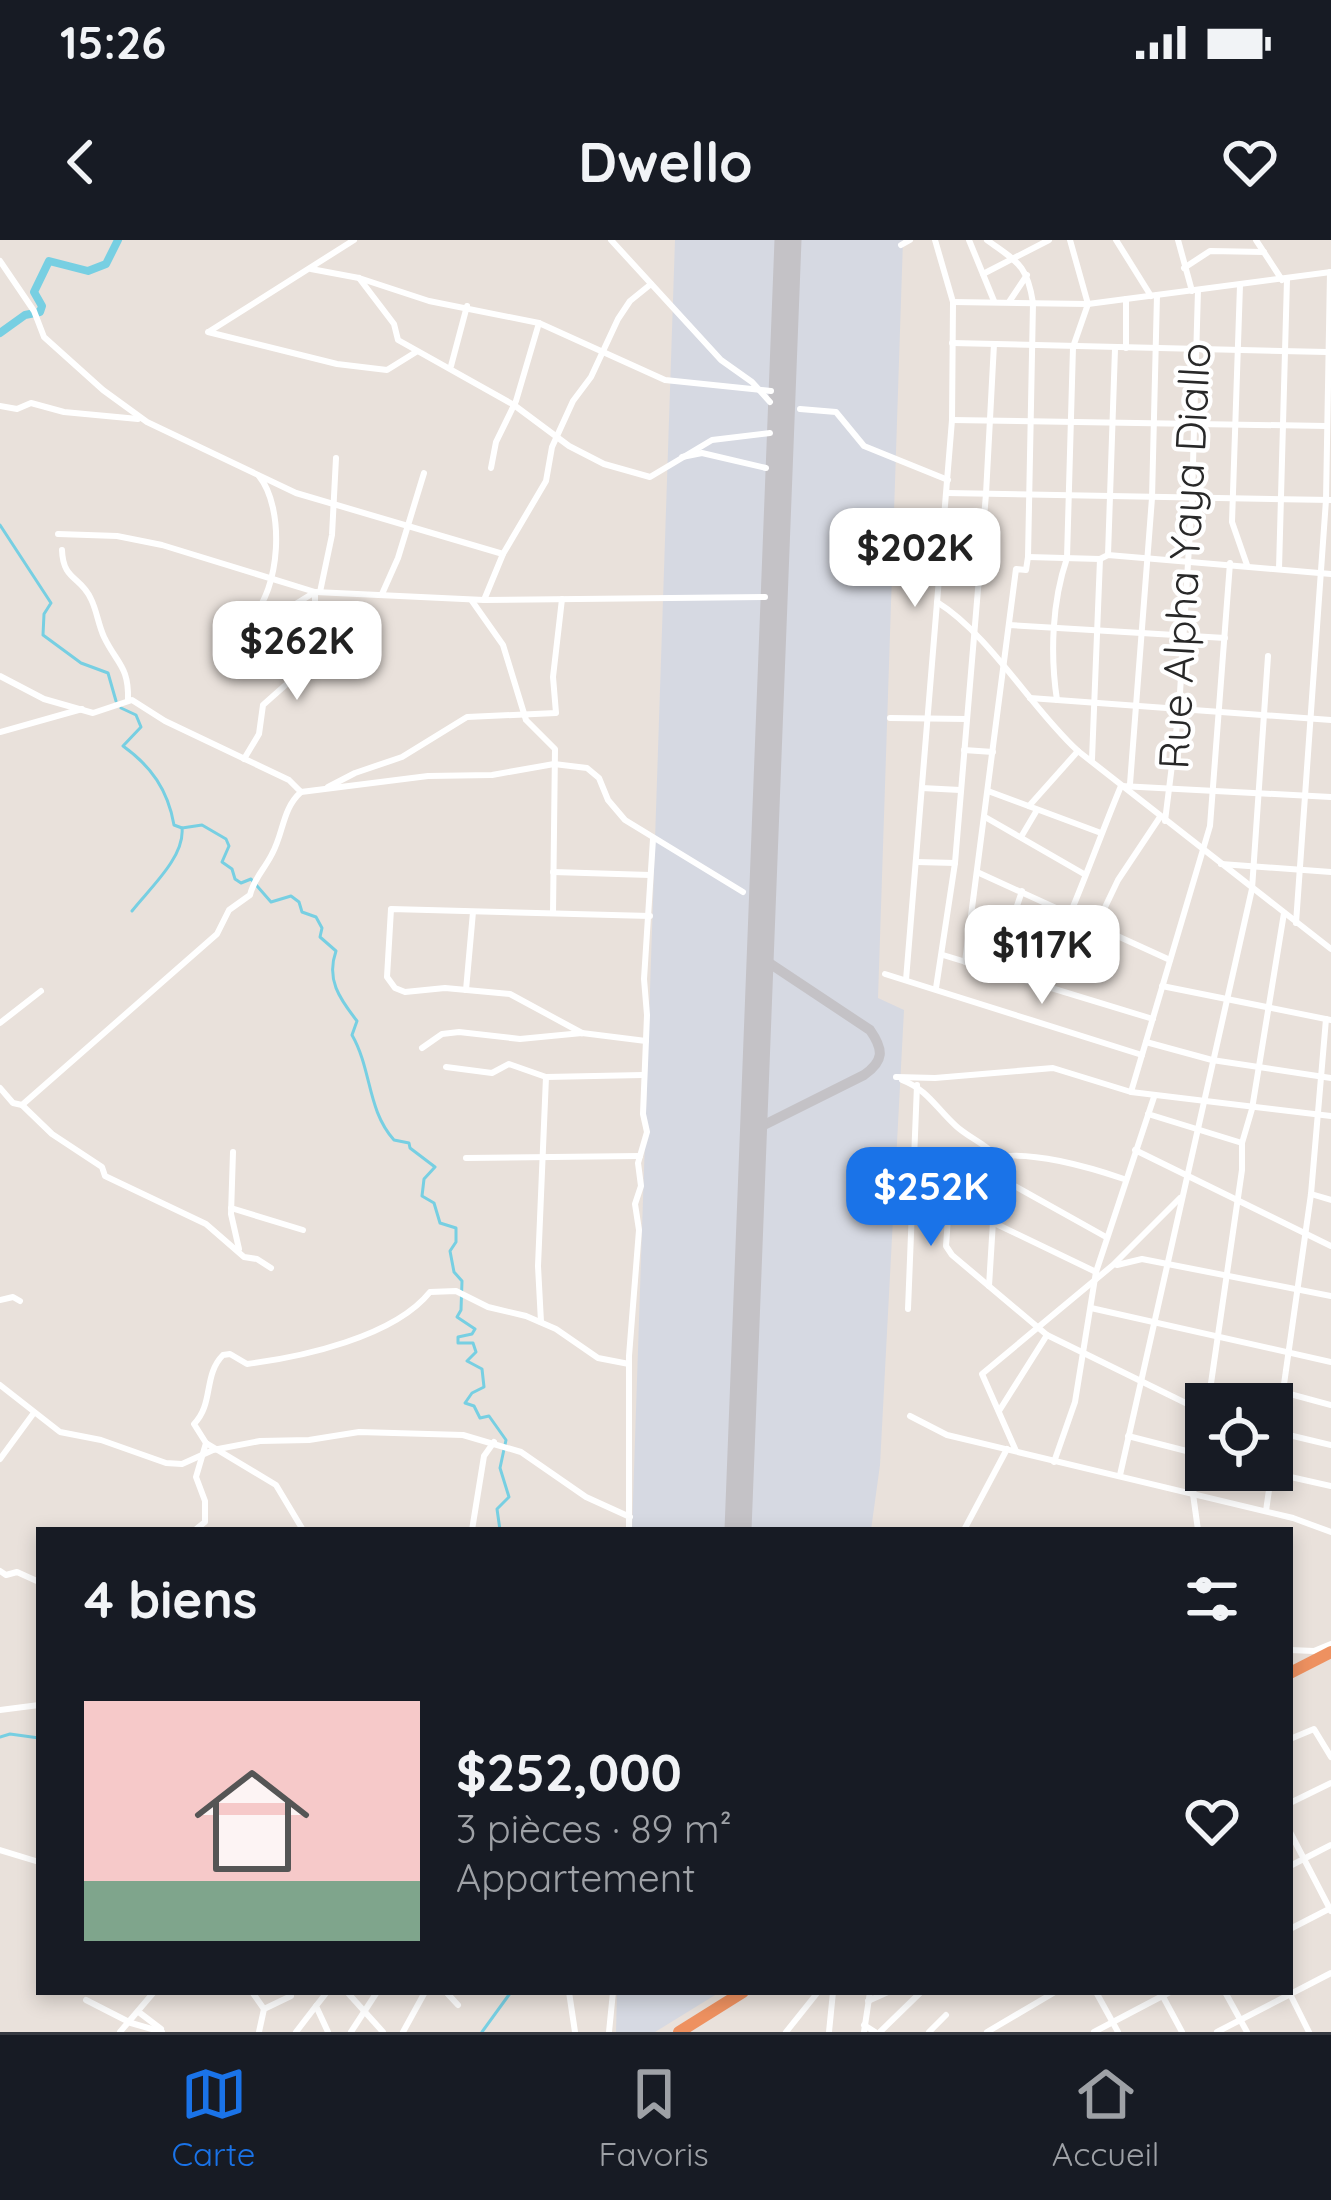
<!DOCTYPE html>
<html lang="fr">
<meta charset="utf-8">
<style>
:root{--surface:#171b24;--page:#242831;--text:#f1f3f6;--muted:#9ea1a6;--line:#363941;--accent:#1a73e8}
body{margin:0;font-family:Quicksand,sans-serif;background:var(--page);color:var(--text);height:100vh;display:flex;flex-direction:column;font-size:45px;white-space:nowrap}
*{box-sizing:border-box;margin:0}
p{font-size:39px;color:var(--muted)}
.icon{flex:none;width:66px;height:66px;fill:none;stroke:currentColor;stroke-width:2;stroke-linecap:round;stroke-linejoin:round}
.map{position:relative;flex:1;overflow:hidden}
.sheet{position:absolute;left:36px;top:1287px;width:1257px;height:468px;display:flex;flex-direction:column;background:var(--surface);border-radius:0px;box-shadow:0 6px 18px #0003}
.sheet>*{flex:none}
.tools{position:absolute;left:1185px;top:1143px;display:grid;gap:24px}
.tools a{display:grid;place-items:center;width:108px;height:108px;border-radius:0px;background:var(--surface);box-shadow:0 6px 18px #0003;font-size:60px}
.price{position:absolute;translate:-50% -102px;padding:0 27px;border-radius:24px;background:#fff;color:#222;font-size:39px;line-height:78px;filter:drop-shadow(0 3px 6px #0008)}
.price::after{content:'';position:absolute;left:50%;top:72px;width:36px;height:27px;margin-left:-18px;background:inherit;clip-path:polygon(0 0,100% 0,50% 100%)}
.price.selected{background:var(--accent);color:#fff}
ul{padding:0;list-style:none}
li{display:flex;align-items:center;gap:36px;height:300px;padding:0 48px}
li+li{border-top:3px solid var(--line)}
li span{display:grid;place-items:center;flex:none;width:336px;height:240px;border-radius:0px;color:#555}
li>.icon{margin-inline-start:auto}
span .icon{width:144px;height:144px;fill:#fffc;stroke-width:1}
li b{font-size:51px}
h2{display:flex;justify-content:space-between;align-items:center;height:144px;padding:0 48px;font-size:51px}
.status{display:flex;justify-content:space-between;align-items:center;height:84px;padding:0 60px;background:var(--surface);direction:ltr}
.status svg{height:33px;fill:currentColor}
header{display:flex;justify-content:space-between;align-items:center;height:156px;padding:0 48px;background:var(--surface);font-size:54px;font-weight:700}
.menu{display:flex;justify-content:space-around;align-items:center;height:168px;border-top:3px solid var(--line);background:var(--surface);font-size:33px;color:var(--muted)}
.menu a{display:grid;justify-items:center;gap:6px}
.menu .selected{color:var(--accent)}
.map>svg:first-child{display:block}
</style>
<div class="status"><b>15:26</b><svg viewBox="0 0 49 12"><path d="M0 12V9h3v3zM5 12V6h3v6zM10 12V3h3v9zM15 12V0h3v12zM26 1h20v11H26zM47 4h2v5h-2z"/></svg></div>
<header><svg class="icon" aria-label="back" viewBox="0 0 24 24"><path d="M15 5l-7 7 7 7"/></svg>Dwello<svg class="icon" aria-label="heart" viewBox="0 0 24 24"><path d="M12 20l-8-8c-3-5 5-10 8-4 3-6 11-1 8 4z"/></svg></header>
<div class="map">
<svg width="1331" height="1792" viewBox="0 0 1331 1792">
<rect width="100%" height="100%" fill="#e9e1db"/>
<g fill="#d6d9e2">
<polygon points="675,0 903,0 878,758 904,770 880,1225 871,1290 632,1290"/>
<polygon points="617,1752 720,1752 655,1792 616,1792"/>
</g>
<g fill="none" stroke-linecap="round" stroke-linejoin="round">
<g stroke="#77cfe2" stroke-width="3">
<polyline points="0,285 51,363 44,374 43,395 81,423 108,433 116,461"/>
<path d="M121,468L136,475L141,487L123,506C151,526 168,550 174,585L182,588C185,617 149,649 132,671"/>
<path d="M182,588L202,585L226,599L229,606L222,622L232,629L235,639L241,643L251,639L271,662L291,656L299,662L302,672L316,677L322,688L320,697L336,711C326,739 339,758 357,781L352,795C372,830 367,870 394,900L409,903L410,908L435,927L424,939L422,956L434,963L440,983L456,988V1002L450,1011L454,1032L462,1041L461,1070L457,1077L475,1089L472,1094L458,1097V1103H473L476,1112L467,1121L482,1129L484,1147L472,1153L465,1163L474,1166L480,1178L489,1176L506,1200L500,1228L509,1257L497,1269L500,1290"/>
<polyline points="0,1497 10,1494 39,1498"/>
<polyline points="482,1792 511,1752"/>
</g>
<polyline stroke="#77cfe2" stroke-width="8" points="0,93 25,75 40,72 42,66 34,52 49,21 88,31 106,24 118,0"/>
<path stroke="#c4c2c6" stroke-width="10" d="M754,890L864,835C884,821 884,810 870,790L760,717"/>
<polyline stroke="#c4c2c6" stroke-width="27" points="738,1290 788,0"/>
<g stroke="#fff" stroke-width="6">
<polyline points="611,0 721,120 752,142 770,162"/>
<polyline points="969,0 994,61"/>
<polyline points="1116,0 1151,56"/>
<polyline points="1178,0 1192,51"/>
<polyline points="1256,0 1282,40"/>
<polyline points="901,5 910,0"/>
<polyline points="0,21 34,71 44,97 103,150 147,182 296,253 503,314"/>
<polyline points="1184,28 1210,11 1264,12"/>
<polyline points="311,29 359,38 429,61 539,83 665,140 771,151"/>
<polyline points="983,34 1049,0"/>
<polyline points="359,38 394,84 398,100 514,165 569,206 604,224 650,237 712,200 770,193"/>
<polyline points="1240,45 1232,282 1247,325"/>
<polyline points="953,62 1088,64 1331,32"/>
<polyline points="1009,62 1027,35"/>
<polyline points="210,91 354,0"/>
<polyline points="208,92 337,124 387,130 416,112"/>
<polyline points="952,103 1327,112"/>
<polyline points="1126,108 1126,59"/>
<polyline points="451,126 467,66"/>
<polyline points="0,166 17,169 31,163 64,172 138,179"/>
<polyline points="800,169 836,172 864,206 948,240"/>
<polyline points="952,180 1326,186"/>
<polyline points="682,217 702,213 766,228"/>
<polyline points="491,228 496,202 516,161 539,83"/>
<polyline points="947,253 1331,260"/>
<polyline points="58,294 117,296 162,305 315,352 484,360 765,357"/>
<path d="M62,310C63,341 81,336 91,359C97,371 98,384 104,397C117,424 129,426 128,460"/>
<polyline points="1108,315 1115,109"/>
<polyline points="1028,317 1100,319 1108,315 1331,334"/>
<polyline points="1279,329 1287,39"/>
<polyline points="320,352 332,295 336,218"/>
<polyline points="382,354 398,318 424,233"/>
<polyline points="484,360 503,314 546,241 552,207 573,161 591,137 618,79 630,61 651,44"/>
<polyline points="472,361 503,405 526,480 555,509 553,673"/>
<path d="M937,362C990,395 1031,468 1078,511L1331,709"/>
<polyline points="1009,385 1225,398"/>
<path d="M225,390C233,386 243,385 250,379C281,350 285,268 259,236"/>
<polyline points="0,436 44,459 93,473 132,460 165,481 289,540 301,552 428,536 492,535 554,524 587,528 599,538 608,560 625,580 743,652"/>
<polyline points="1030,458 1331,480"/>
<path d="M1057,460C1050,414 1052,362 1067,318L1073,107L1088,64L1070,0"/>
<polyline points="890,478 967,479"/>
<polyline points="0,492 82,469"/>
<polyline points="964,510 993,512"/>
<path d="M244,519L259,494L263,465L290,441C297,407 299,403 330,386L315,362V352L281,373L260,367"/>
<polyline points="1092,519 1100,319"/>
<polyline points="1130,544 1152,258 1157,55"/>
<polyline points="328,547 355,533 402,517 467,477 556,473 553,437 562,359"/>
<polyline points="922,548 960,550"/>
<polyline points="988,551 1101,593"/>
<polyline points="1029,566 1078,511"/>
<polyline points="985,577 1084,634"/>
<polyline points="1165,581 1179,469 1192,258 1198,50"/>
<polyline points="1021,597 1037,570"/>
<polyline points="917,622 955,623"/>
<polyline points="1221,624 1331,632"/>
<polyline points="553,632 650,635"/>
<polyline points="977,632 1170,720"/>
<polyline points="1296,683 1326,260 1330,32"/>
<polyline points="1097,684 1118,640 1160,577"/>
<path d="M1054,711C1079,657 1098,601 1121,546L1331,557"/>
<polyline points="943,715 1153,779"/>
<path d="M965,722L1016,329L1026,330L1028,317L1033,63C1027,24 1017,22 987,0"/>
<polyline points="995,731 1022,651"/>
<polyline points="885,734 1142,815"/>
<polyline points="906,740 952,180 953,62 935,0"/>
<polyline points="1162,746 1331,780"/>
<polyline points="936,748 955,623 986,254 994,104"/>
<polyline points="466,750 473,672"/>
<polyline points="0,783 41,751"/>
<polyline points="582,793 510,754 445,748 405,752 395,748 387,737 391,669 650,676"/>
<polyline points="1146,802 1212,820 1331,838"/>
<polyline points="422,808 442,794 459,792 520,799 582,793 646,801"/>
<polyline points="446,827 492,833 509,824 546,837 643,835"/>
<polyline points="896,837 935,838 1053,828 1131,852 1331,876"/>
<path d="M902,840C928,850 936,868 956,886C969,898 985,903 997,917L989,1046"/>
<path d="M0,848L13,863L22,865L217,694L229,670L250,655C254,638 264,630 272,614C284,592 282,569 301,552"/>
<polyline points="1131,852 1210,586 1230,323"/>
<polyline points="22,865 52,894 102,927 105,936 206,984 244,1017 257,1019 271,1028"/>
<polyline points="1148,874 1242,903"/>
<polyline points="1135,910 1331,1006"/>
<polyline points="233,912 231,974 239,1009"/>
<polyline points="466,918 640,916"/>
<polyline points="995,935 1106,997"/>
<polyline points="951,936 946,1006 952,1015 1047,1095 1206,1173"/>
<path d="M914,946C941,938 967,926 994,918C1028,909 1092,928 1124,939"/>
<polyline points="1311,954 1331,960"/>
<polyline points="946,965 992,982 1096,1032"/>
<polyline points="231,968 303,990"/>
<polyline points="1117,1025 1142,1019 1331,1056"/>
<polyline points="0,1060 13,1057 20,1061"/>
<polyline points="1091,1068 1331,1122"/>
<polyline points="908,1069 917,845"/>
<polyline points="541,1082 538,1026 546,837"/>
<polyline points="0,1145 60,1192 101,1200 166,1223 182,1224 213,1210 260,1201 309,1200 359,1192 463,1195 521,1212 586,1257 630,1277"/>
<polyline points="1268,1148 1331,1165"/>
<polyline points="1208,1164 1242,930 1242,903 1252,869 1284,673"/>
<polyline points="999,1171 1047,1095"/>
<polyline points="910,1176 947,1195 1293,1278 1331,1292"/>
<polyline points="1272,1191 1331,1205"/>
<polyline points="1128,1196 1206,1216"/>
<polyline points="206,1203 276,1245 303,1290"/>
<polyline points="1016,1211 982,1134 1113,1025 1180,958"/>
<polyline points="0,1219 33,1174"/>
<polyline points="1054,1222 1075,1162 1096,1032 1154,857"/>
<polyline points="1259,1230 1331,1246"/>
<polyline points="1120,1235 1252,649 1268,416"/>
<polyline points="1266,1271 1311,954 1326,779"/>
<path d="M195,1290L205,1282V1261L196,1237L206,1203L194,1184C214,1164 203,1135 223,1115L230,1114L247,1124C302,1117 394,1097 430,1052L456,1051L488,1067L526,1076L556,1089L598,1118L629,1124"/>
<polyline points="472,1290 484,1216 494,1202"/>
<polyline points="629,1290 629,1116 639,990 635,964 641,946 638,923 647,892 643,874 647,775 644,739 653,599"/>
<polyline points="964,1290 1007,1209"/>
<polyline points="1198,1290 1193,1254 1206,1175"/>
<polyline points="0,1331 6,1335 17,1332 39,1342"/>
<polyline points="1290,1410 1314,1411 1331,1404"/>
<polyline points="0,1470 39,1465"/>
<polyline points="1290,1499 1314,1489 1331,1517"/>
<polyline points="1290,1563 1331,1543"/>
<polyline points="1290,1592 1331,1671"/>
<polyline points="0,1610 39,1622"/>
<polyline points="1290,1626 1331,1605"/>
<polyline points="1290,1689 1331,1668"/>
<polyline points="252,1752 264,1769"/>
<polyline points="327,1752 316,1766 328,1792"/>
<polyline points="347,1752 383,1792"/>
<polyline points="446,1752 458,1765"/>
<polyline points="569,1752 575,1792"/>
<polyline points="1096,1752 1118,1792"/>
<polyline points="1225,1752 1247,1792"/>
<polyline points="1289,1752 1309,1792"/>
<polyline points="1161,1753 1182,1792"/>
<polyline points="86,1760 131,1783 162,1792"/>
<polyline points="868,1761 888,1752"/>
<polyline points="140,1773 161,1789"/>
<polyline points="864,1785 875,1792"/>
<polyline points="120,1792 154,1752"/>
<polyline points="259,1792 264,1769 291,1756"/>
<polyline points="296,1792 316,1766"/>
<polyline points="351,1792 377,1752"/>
<polyline points="403,1792 425,1752"/>
<polyline points="609,1792 613,1752"/>
<polyline points="786,1792 818,1752"/>
<polyline points="829,1792 833,1752"/>
<polyline points="864,1792 870,1752"/>
<polyline points="880,1792 921,1752"/>
<polyline points="929,1792 946,1775"/>
<polyline points="987,1792 1055,1752"/>
<polyline points="1094,1792 1170,1752"/>
<polyline points="1217,1792 1331,1733"/>
</g>
<g stroke="#ee9160" stroke-width="12">
<polyline points="1290,1433 1331,1412"/>
<polyline points="679,1792 743,1752"/>
</g>
</g>
<g text-anchor="middle" dominant-baseline="central" stroke-width="9" stroke-linejoin="round" paint-order="stroke">
<g font-size="42" fill="#282828" stroke="#fff">
<text transform="translate(1184 316) rotate(-87)">Rue Alpha Yaya Diallo</text>
</g>
</g>
</svg>
<div class="tools">
<a><svg class="icon" aria-label="locate" viewBox="0 0 24 24"><circle cx="12" cy="12" r="6"/><path d="M12 2v4M12 18v4M2 12h4M18 12h4"/></svg></a>
</div>
<b class="price" style="left:915px;top:370px">$202K</b>
<b class="price" style="left:297px;top:463px">$262K</b>
<b class="price" style="left:1042px;top:767px">$117K</b>
<b class="price selected" style="left:931px;top:1009px">$252K</b>
<section class="sheet">
<h2>4 biens<svg class="icon" aria-label="filters" viewBox="0 0 24 24"><path d="M4 7h16M4 17h16"/><circle cx="9" cy="7" r="2"/><circle cx="15" cy="17" r="2"/></svg></h2>
<ul>
<li><span style="background:linear-gradient(#f6c9c9 75%,#7fa58c 0)"><svg class="icon" aria-label="home" viewBox="0 0 24 24"><path d="M3 11l9-7 9 7M6 9v11h12V9"/></svg></span><div><b>$252,000</b><p>3 pièces · 89 m²</p><p>Appartement</p></div><svg class="icon" aria-label="heart" viewBox="0 0 24 24"><path d="M12 20l-8-8c-3-5 5-10 8-4 3-6 11-1 8 4z"/></svg></li>
</ul>
</section>
</div>
<nav class="menu">
<a class="selected"><svg class="icon" aria-label="map" viewBox="0 0 24 24"><path d="M3 6l6-2 6 2 6-2v14l-6 2-6-2-6 2zM9 4v14M15 6v14"/></svg>Carte</a>
<a><svg class="icon" aria-label="saved" viewBox="0 0 24 24"><path d="M7 4h10v16l-5-4-5 4z"/></svg>Favoris</a>
<a><svg class="icon" aria-label="home" viewBox="0 0 24 24"><path d="M3 11l9-7 9 7M6 9v11h12V9"/></svg>Accueil</a>
</nav>
